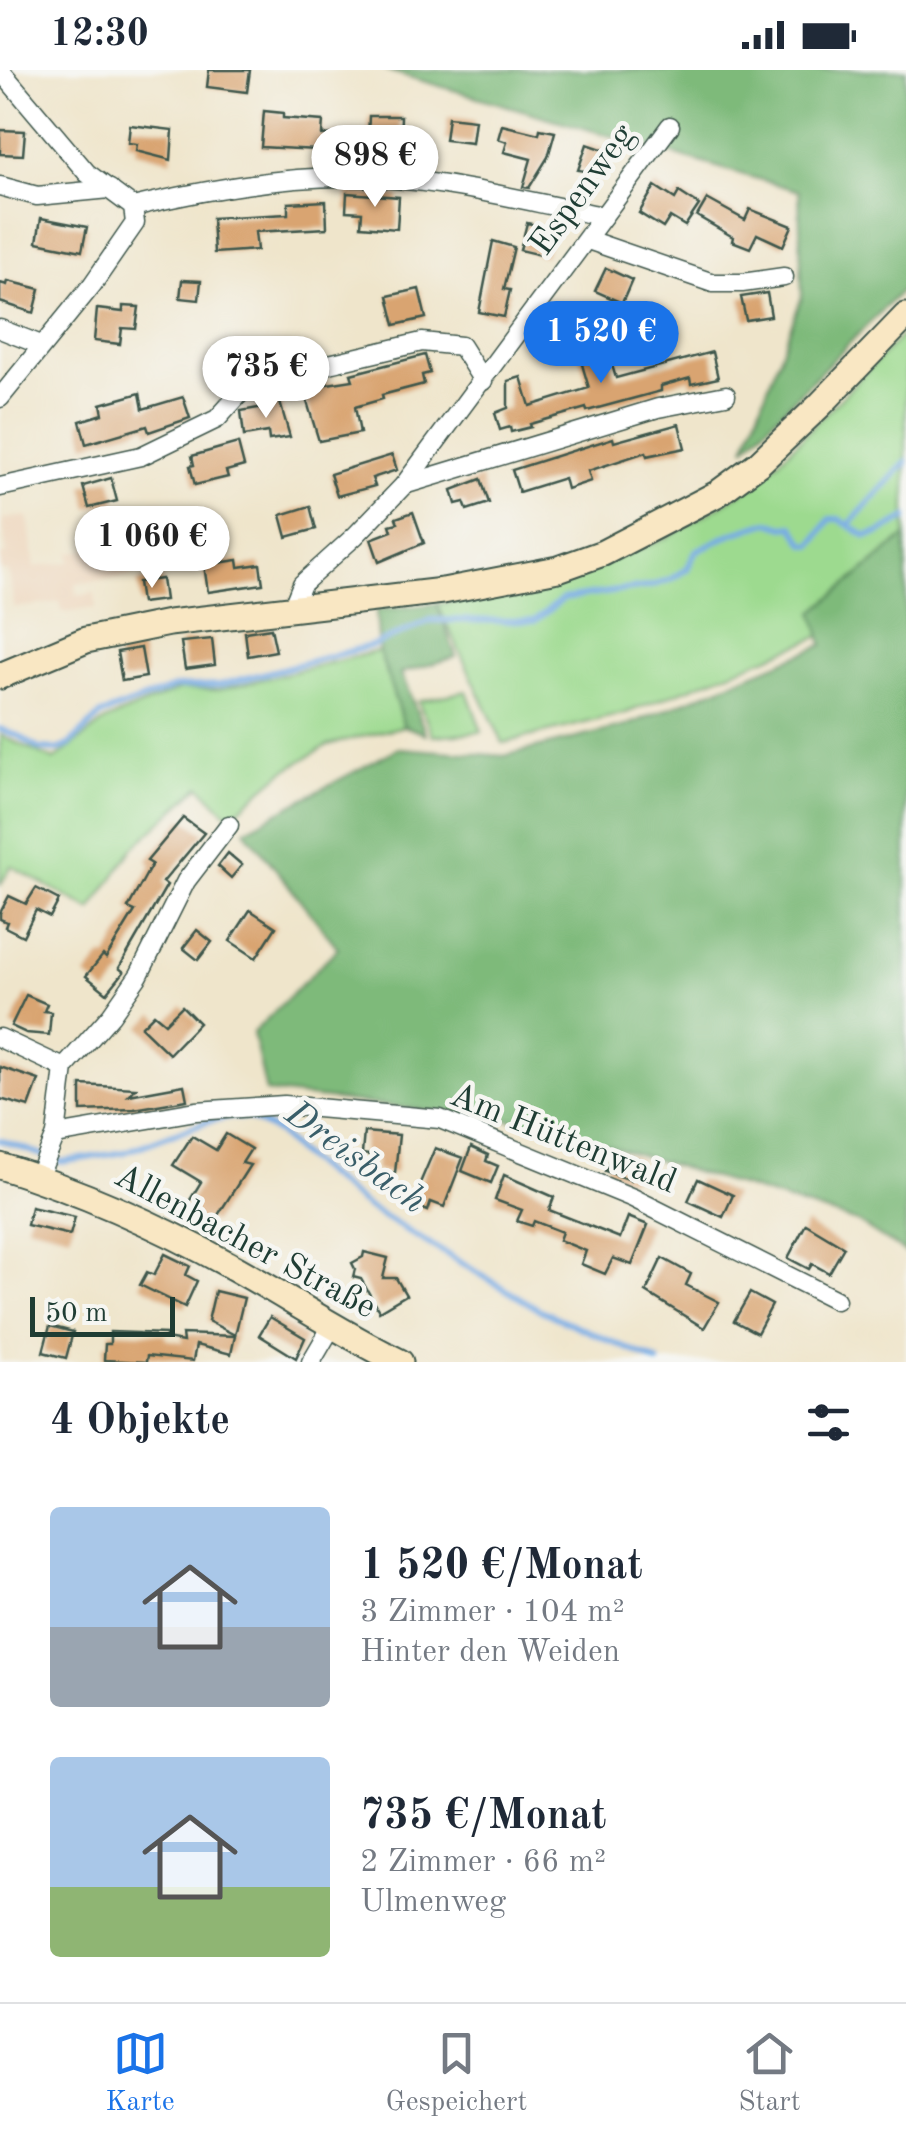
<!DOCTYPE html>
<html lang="de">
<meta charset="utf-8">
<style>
:root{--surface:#fff;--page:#f2f2f3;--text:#1f2937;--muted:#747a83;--line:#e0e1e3;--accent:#1a73e8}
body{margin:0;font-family:"Old Standard TT",serif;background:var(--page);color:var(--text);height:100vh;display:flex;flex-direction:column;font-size:38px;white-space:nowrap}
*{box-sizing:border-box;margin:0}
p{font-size:32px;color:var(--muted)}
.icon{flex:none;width:55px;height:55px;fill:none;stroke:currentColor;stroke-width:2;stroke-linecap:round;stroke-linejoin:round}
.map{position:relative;height:1292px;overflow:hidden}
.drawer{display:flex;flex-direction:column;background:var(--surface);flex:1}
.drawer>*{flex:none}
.scale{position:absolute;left:30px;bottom:25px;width:145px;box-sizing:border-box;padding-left:10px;border:5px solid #1f3d34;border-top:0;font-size:28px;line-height:35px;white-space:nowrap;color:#1f3d34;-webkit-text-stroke:8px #f6f6f2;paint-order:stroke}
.price{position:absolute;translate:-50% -85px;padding:0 22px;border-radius:35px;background:#fff;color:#222;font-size:32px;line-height:65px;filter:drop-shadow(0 2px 5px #0008)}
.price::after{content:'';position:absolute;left:50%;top:60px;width:30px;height:22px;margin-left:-15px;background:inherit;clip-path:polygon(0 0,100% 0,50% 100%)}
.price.on{background:var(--accent);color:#fff}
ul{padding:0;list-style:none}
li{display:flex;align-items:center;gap:30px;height:250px;padding:0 50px}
li span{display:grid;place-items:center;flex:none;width:280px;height:200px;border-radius:10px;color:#555}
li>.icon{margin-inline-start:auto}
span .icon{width:120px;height:120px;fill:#fffc;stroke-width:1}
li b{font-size:42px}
h2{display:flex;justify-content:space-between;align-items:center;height:120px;padding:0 50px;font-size:42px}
.status{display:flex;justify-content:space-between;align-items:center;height:70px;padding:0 50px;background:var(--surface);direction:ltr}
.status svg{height:28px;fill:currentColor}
.dock{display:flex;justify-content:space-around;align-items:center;height:140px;border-top:2px solid var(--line);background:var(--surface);font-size:28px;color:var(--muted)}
.dock a{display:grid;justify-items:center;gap:5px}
.dock .on{color:var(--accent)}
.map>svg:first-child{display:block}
</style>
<div class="status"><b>12:30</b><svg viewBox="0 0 49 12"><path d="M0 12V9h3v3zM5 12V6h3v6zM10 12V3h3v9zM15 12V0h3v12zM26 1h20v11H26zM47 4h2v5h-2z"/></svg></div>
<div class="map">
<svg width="906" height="1292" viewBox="0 0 906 1292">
<rect width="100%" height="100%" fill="#f6f6f2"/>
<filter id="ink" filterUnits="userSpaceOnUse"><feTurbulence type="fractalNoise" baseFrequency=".01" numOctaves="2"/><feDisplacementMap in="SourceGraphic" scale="20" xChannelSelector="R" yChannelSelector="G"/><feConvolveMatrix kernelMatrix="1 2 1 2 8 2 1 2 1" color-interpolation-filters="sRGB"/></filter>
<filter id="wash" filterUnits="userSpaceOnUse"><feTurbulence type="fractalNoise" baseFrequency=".0048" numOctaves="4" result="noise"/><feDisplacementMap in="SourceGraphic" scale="40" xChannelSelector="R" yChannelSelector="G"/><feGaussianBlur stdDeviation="2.25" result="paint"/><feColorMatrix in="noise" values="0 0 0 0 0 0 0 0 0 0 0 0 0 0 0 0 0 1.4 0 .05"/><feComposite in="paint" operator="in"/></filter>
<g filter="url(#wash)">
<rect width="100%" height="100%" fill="#efe5cb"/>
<polygon fill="#eed6bb" points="28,446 35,497 71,492 70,483 153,468 156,492 135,495 136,503 129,506 75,514 77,526 95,523 96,538 62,542 60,532 14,538 9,501 1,501 0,486 7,484 2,449"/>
<g fill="#9dda8f" stroke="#5e8c62" stroke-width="2.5">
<polygon points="906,261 906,466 815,541 821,566 626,643 503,673 437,534 537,519 667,468 756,414"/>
<polygon points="379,581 404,656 328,675 283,702 230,747 200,716 134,777 91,840 11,796 0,816 0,665 54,690 105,651 180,619 218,620"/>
<polygon points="467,621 482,662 433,666 418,631"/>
</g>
<g fill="#7eba7a" stroke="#4e7c57" stroke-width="2.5">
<polygon points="385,0 906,0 906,216 745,378 802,227 799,121"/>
<polygon points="906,466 906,1183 857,1152 536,1053 266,1022 253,963 338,878 245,760 399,678 504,686 626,656 823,575 814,542"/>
<polygon points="437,534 456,587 401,603 426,664 404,656 379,581 376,540"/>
</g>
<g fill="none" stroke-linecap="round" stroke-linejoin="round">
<g stroke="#77ace4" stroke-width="6">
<polyline points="849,455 906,392"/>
<polyline points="0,659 19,666 39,679 58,680 69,675 101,645 176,617 220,615 374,575 431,550 534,551 563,529 652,516 671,509 687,499 696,481 733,463 769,452 784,457 793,456 805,474 812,475 830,449 839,449 866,466 879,463 906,448"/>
<polyline points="0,1070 61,1092 125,1082 208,1051 228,1047 249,1048 277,1062 299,1084 367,1137 542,1241 658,1292"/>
</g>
</g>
<g id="blocks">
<g fill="#d9a471">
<polygon points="209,0 250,0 247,22 207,17"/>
<polygon points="264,41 283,43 283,48 323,51 322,65 354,63 355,82 261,77"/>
<polygon points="369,46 401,46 400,74 368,69"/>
<polygon points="448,47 475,50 472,73 445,70"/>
<polygon points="130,55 173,60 171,90 136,81 137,74 128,73"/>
<polygon points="502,55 539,64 540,59 555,62 548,87 529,118 523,117 531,89 504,82 507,72 498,69"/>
<polygon points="0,60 25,61 23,85 0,84"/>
<polygon points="587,74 614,83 607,104 578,100"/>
<polygon points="655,116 675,129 679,122 699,135 685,156 670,147 663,158 639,143"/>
<polygon points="347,123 399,127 397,159 361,156 362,142 346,141"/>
<polygon points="707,129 745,150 750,139 792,156 783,176 757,164 750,178 732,171 733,167 697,146"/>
<polygon points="326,131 327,158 255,162 257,180 214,183 212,148 288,144 288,133"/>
<polygon points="41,148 87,157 82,181 37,172"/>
<polygon points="527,153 545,157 544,162 550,163 545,186 520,180"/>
<polygon points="493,171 514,177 504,219 510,220 504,247 479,242"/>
<polygon points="606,198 632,210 622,233 595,221"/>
<polygon points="182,210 201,211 199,230 180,228"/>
<polygon points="8,211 40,219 34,243 0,232 0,213 7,215"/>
<polygon points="419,219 426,248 395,255 388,226"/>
<polygon points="767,223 771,246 746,250 741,227"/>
<polygon points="123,236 139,237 136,259 122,258 120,274 94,271 97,239 123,242"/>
<polygon points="603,266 616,308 712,282 718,308 691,314 690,308 661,316 661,321 587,341 586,338 530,354 531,357 511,362 510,357 500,360 495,343 508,338 508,311 521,307 530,336 589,318 576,274"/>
<polygon points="425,285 430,303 422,305 424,314 382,325 383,329 355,337 360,363 319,371 305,325 309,324 308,317 353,310 351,304"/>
<polygon points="140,323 143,339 183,327 190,348 149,362 147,356 86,374 80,351 103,344 101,334"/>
<polygon points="279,329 290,367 269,370 268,362 244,366 241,341 264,337 263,331"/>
<polygon points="679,354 685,378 647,386 646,382 588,401 591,411 567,419 564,408 519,422 512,400 613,368 614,372"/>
<polygon points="238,373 244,396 226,401 228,407 195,415 190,396 194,395 192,386"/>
<polygon points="392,385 397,400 372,408 375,416 337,426 330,404"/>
<polygon points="111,408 117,431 89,438 83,416"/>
<polygon points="481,409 489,433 467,440 464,432 456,434 452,420"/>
<polygon points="310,436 316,459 287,467 281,445"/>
<polygon points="413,442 424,473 379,492 371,469 392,461 390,455 398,453 396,448"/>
<polygon points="238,490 239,497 260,494 263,514 208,522 204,495"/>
<polygon points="162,509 165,530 141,533 138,512"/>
<polygon points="271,558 276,581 248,586 245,562"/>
<polygon points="212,569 215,595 185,599 181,572"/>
<polygon points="141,578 146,607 122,611 117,582"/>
<polygon points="183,748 204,763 163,812 167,815 119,898 124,902 107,923 86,906 103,885 106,888 135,841 128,838 152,794 147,791"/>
<polygon points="228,783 242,795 231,808 218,796"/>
<polygon points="36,818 59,830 50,847 36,840 23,866 5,857 7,852 0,849 0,843 9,826 26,834"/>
<polygon points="250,840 276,857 256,888 230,871"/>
<polygon points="197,860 212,872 198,890 183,878"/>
<polygon points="26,925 47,934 44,941 51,942 49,965 26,963 11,956"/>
<polygon points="182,936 199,953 169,984 141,957 154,944 165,953"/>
<polygon points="0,997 39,1010 29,1037 0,1029"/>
<polygon points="81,1015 136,1018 129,1025 184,1015 187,1030 134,1039 81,1041"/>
<polygon points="364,1062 399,1065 395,1103 375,1101 376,1086 362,1084"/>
<polygon points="226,1064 251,1079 242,1093 250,1095 213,1153 207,1148 203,1155 182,1143 201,1112 173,1095 192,1066 216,1080"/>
<polygon points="471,1077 488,1085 486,1091 498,1096 491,1113 462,1101"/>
<polygon points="435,1078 463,1088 444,1137 431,1132 428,1141 411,1134"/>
<polygon points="613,1080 639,1089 631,1110 605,1101"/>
<polygon points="504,1105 554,1127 549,1140 620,1168 628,1147 648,1155 632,1195 613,1188 605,1204 581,1194 586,1181 559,1170 562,1162 534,1151 532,1156 517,1151 522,1140 495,1130"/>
<polygon points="698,1109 733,1125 723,1147 688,1131"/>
<polygon points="31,1137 75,1147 70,1165 27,1155"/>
<polygon points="806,1154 844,1177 829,1203 812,1194 809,1199 788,1188"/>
<polygon points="364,1182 388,1188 383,1208 396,1208 406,1225 379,1241 361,1209 353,1207 355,1199 352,1193 363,1187"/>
<polygon points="165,1184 190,1196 186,1205 197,1211 185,1237 140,1215 147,1202 154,1205"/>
<polygon points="662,1188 691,1204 686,1215 719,1232 704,1258 646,1222"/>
<polygon points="215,1221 244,1228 235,1265 208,1251"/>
<polygon points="750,1223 772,1235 757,1263 734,1251"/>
<polygon points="270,1247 305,1268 296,1288 259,1265"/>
<polygon points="50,1256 73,1262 66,1288 43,1282"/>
<polygon points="110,1262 166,1264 166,1269 183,1272 182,1264 235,1266 231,1284 196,1275 193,1291 147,1286 146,1292 104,1290 105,1274 110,1274"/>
</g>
</g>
</g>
<g filter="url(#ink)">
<use href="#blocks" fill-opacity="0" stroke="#3e564b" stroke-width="2.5"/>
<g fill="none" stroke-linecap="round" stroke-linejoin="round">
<g stroke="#3e564b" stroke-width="21">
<g id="minor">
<polyline points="0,116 37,126 110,119"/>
<path d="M133,137C203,120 274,107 346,107C433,106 518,130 603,146"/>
<polyline points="588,170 713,213 742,213 784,207"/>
<polyline points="0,259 41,275"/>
<polyline points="0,328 92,215 135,153 133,137 87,103 0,0"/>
<polyline points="404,415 670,56"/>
<polyline points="0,417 141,386 217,349 244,319 278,306 422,272 461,276 483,311"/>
<polyline points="292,539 302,514 355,466 404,415 658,338 726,325"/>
<polyline points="0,968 64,998"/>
<polyline points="56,1065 196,1041 284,1035 440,1049 633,1128 836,1230"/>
<polyline points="38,1108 56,1065 64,998 111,945 139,905 186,811 229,755"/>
<polyline points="311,1292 332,1256"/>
</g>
</g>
<g stroke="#3e564b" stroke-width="29">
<g id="secondary">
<polyline points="0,606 86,570 169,553 443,521 558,499 603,483 717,424 759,393 819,336 906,246"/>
<path d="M0,1096C80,1121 159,1156 233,1197C289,1228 342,1264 400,1292"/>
</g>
</g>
<use href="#minor" stroke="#fff" stroke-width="18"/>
<use href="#secondary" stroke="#f9e7c3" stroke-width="25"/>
</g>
</g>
<g text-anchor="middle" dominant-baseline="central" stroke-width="9" stroke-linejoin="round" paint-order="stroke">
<g font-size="35" fill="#1f3d34" stroke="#f6f6f2">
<text transform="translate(583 120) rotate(-54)">Espenweg</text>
<text transform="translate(563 1069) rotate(22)">Am Hüttenwald</text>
<text transform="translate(245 1172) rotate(28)">Allenbacher Straße</text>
</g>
<g font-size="38" font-style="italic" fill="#395e69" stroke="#f6f6f2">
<text transform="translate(355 1088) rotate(36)">Dreisbach</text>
</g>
</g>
</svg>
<div class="scale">50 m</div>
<b class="price" style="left:375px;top:140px">898 €</b>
<b class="price on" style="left:601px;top:316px">1 520 €</b>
<b class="price" style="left:266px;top:351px">735 €</b>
<b class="price" style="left:152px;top:521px">1 060 €</b>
</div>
<section class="drawer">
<h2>4 Objekte<svg class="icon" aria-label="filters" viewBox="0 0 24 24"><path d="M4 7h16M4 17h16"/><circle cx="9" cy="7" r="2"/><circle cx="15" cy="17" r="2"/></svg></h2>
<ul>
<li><span style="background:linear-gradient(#a9c7e8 60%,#9aa5b1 0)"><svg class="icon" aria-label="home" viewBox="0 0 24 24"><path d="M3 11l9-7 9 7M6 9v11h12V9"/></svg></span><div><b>1 520 €/Monat</b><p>3 Zimmer · 104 m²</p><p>Hinter den Weiden</p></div></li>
<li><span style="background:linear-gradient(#a9c7e8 65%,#8fb573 0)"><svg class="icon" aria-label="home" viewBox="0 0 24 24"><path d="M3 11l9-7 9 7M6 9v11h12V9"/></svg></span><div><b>735 €/Monat</b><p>2 Zimmer · 66 m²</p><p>Ulmenweg</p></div></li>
</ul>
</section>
<nav class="dock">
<a class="on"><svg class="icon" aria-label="map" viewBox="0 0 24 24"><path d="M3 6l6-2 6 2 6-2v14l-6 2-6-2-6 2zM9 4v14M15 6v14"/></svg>Karte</a>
<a><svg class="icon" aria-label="saved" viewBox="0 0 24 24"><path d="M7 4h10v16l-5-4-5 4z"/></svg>Gespeichert</a>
<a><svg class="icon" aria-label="home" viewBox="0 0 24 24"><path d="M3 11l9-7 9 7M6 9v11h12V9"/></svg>Start</a>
</nav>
